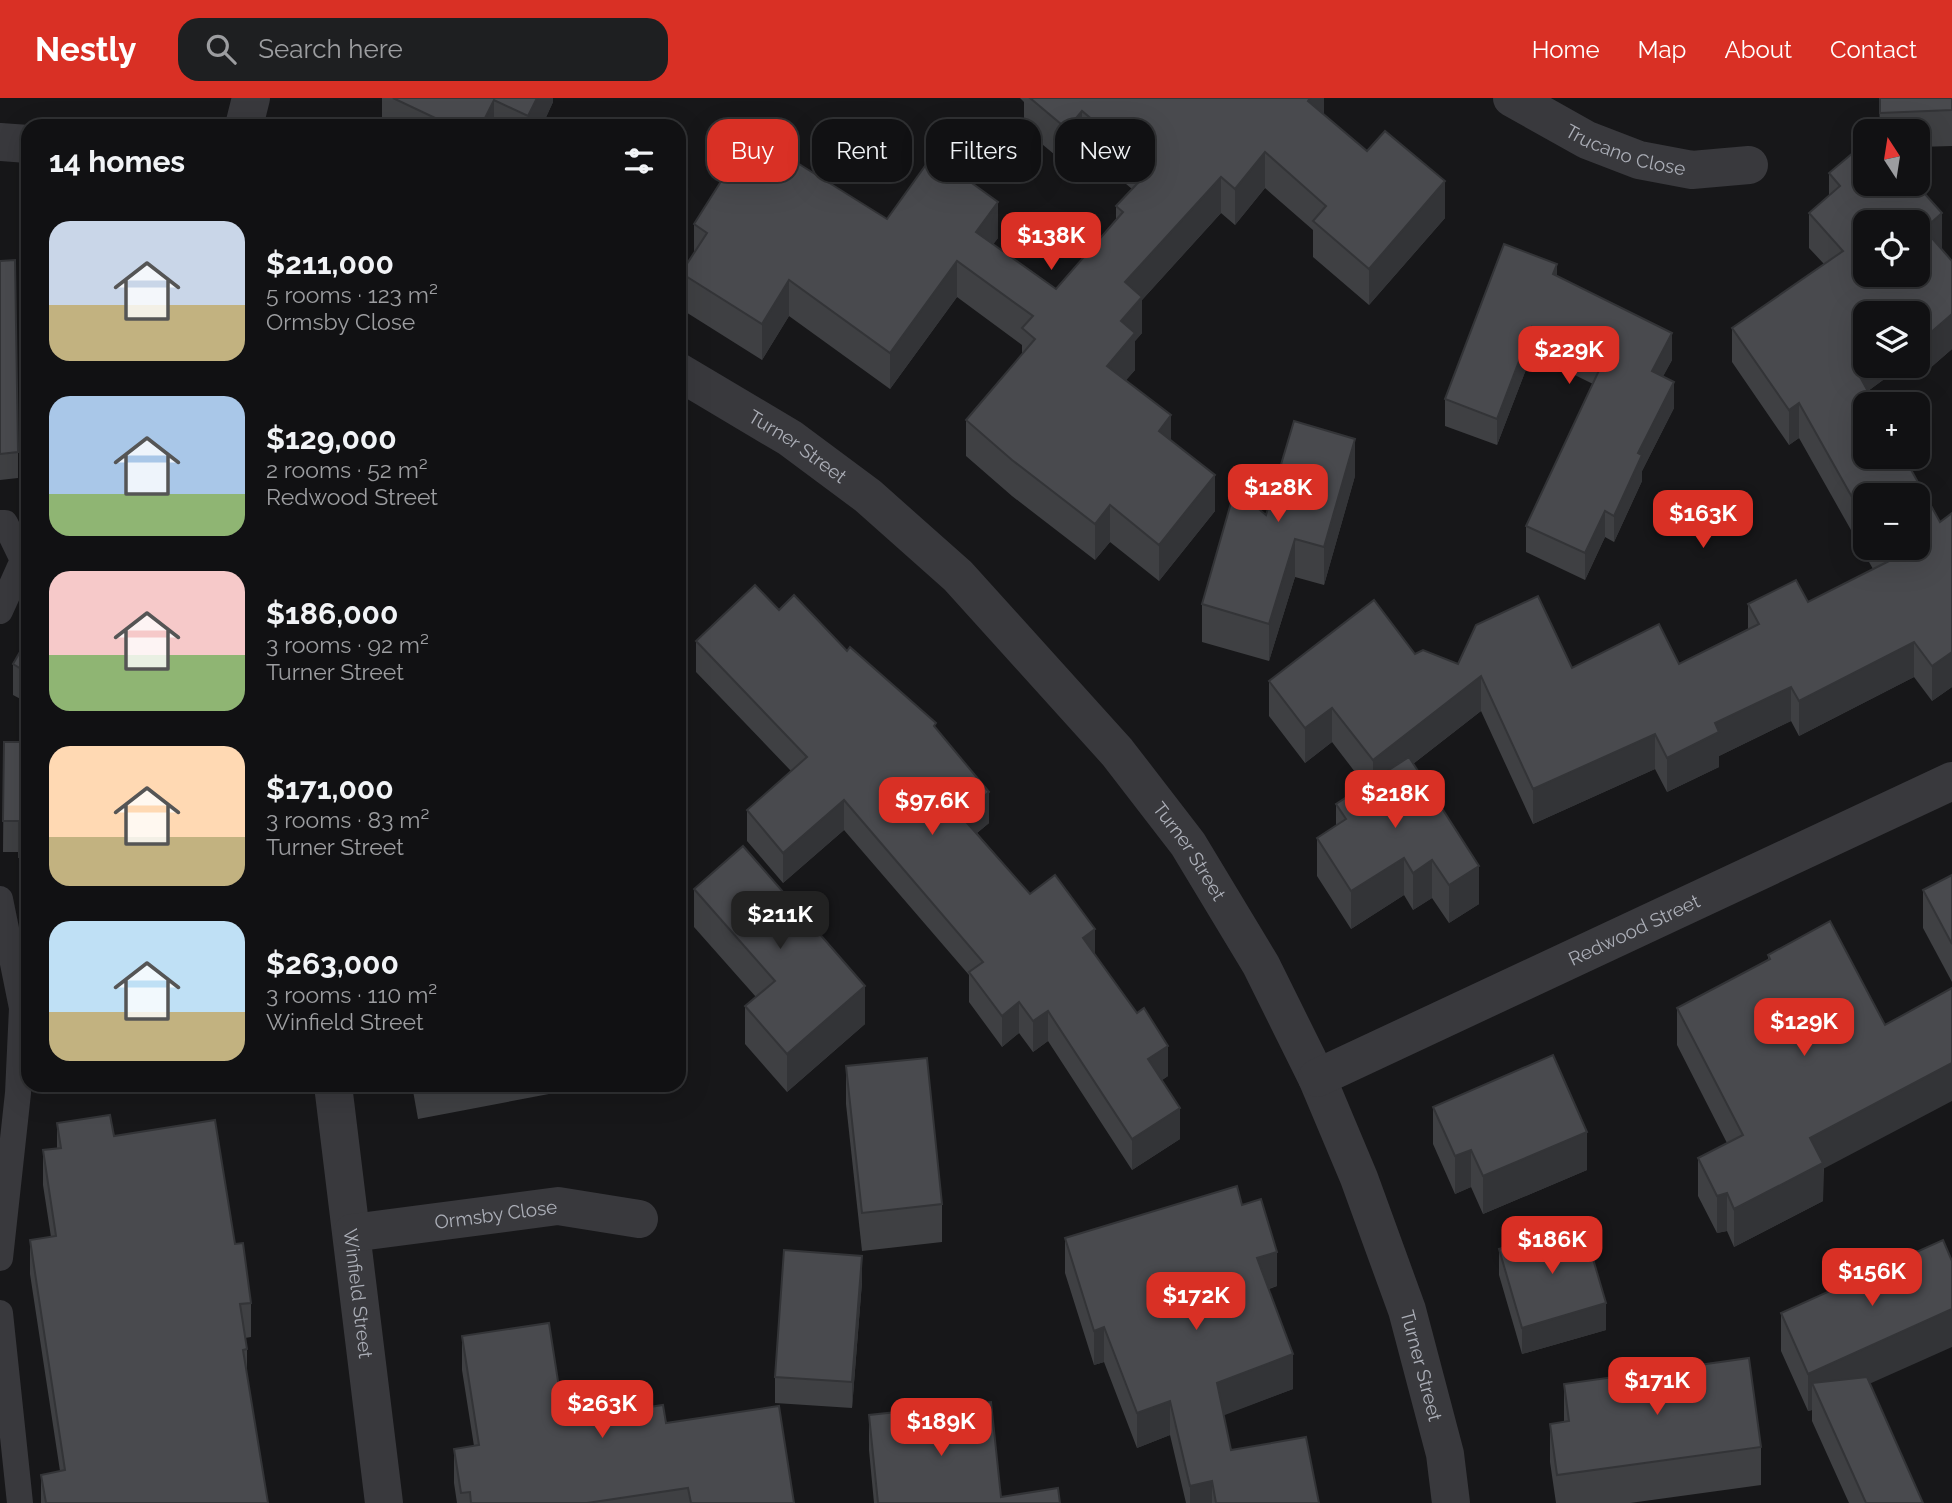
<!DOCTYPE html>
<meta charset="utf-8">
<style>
:root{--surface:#111113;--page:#1e1f21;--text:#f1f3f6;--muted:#9c9da0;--line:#303133;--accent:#d93025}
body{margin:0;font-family:Raleway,sans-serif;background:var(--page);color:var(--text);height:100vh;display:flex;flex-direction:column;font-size:26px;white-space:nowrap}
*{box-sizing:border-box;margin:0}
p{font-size:23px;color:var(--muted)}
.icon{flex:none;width:38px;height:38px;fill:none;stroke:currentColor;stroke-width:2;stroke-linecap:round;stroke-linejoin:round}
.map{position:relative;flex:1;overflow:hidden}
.panel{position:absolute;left:21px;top:21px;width:665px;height:973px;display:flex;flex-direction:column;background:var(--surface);border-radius:21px;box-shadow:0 7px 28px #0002,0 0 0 2px var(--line)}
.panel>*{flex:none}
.banner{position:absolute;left:707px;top:21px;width:665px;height:63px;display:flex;gap:14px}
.needle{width:46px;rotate:348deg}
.fabs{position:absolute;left:1853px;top:21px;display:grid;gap:14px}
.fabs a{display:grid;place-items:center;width:77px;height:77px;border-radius:14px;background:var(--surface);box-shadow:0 7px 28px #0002,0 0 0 2px var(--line);font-size:35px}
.price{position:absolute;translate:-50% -60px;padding:0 16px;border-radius:14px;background:var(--accent);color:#fff;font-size:23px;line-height:46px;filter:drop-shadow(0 2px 4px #0008)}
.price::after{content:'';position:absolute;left:50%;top:42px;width:21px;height:16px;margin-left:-10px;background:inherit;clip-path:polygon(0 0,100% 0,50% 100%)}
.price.selected{background:#222;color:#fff}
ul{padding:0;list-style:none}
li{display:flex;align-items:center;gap:21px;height:175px;padding:0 28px}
li span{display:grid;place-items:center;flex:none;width:196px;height:140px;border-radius:21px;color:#555}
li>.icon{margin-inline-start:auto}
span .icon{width:84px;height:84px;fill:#fffc;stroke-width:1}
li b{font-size:30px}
h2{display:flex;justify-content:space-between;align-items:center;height:84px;padding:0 28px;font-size:30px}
.tag{padding:0 24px;border-radius:21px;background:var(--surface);box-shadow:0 7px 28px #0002,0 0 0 2px var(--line);font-size:24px;line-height:63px}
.tag.selected{background:var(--accent);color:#fff}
header{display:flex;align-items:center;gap:42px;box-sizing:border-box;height:98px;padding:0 35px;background:var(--accent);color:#fff}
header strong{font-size:33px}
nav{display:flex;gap:38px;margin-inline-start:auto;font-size:24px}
.search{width:490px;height:63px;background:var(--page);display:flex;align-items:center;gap:18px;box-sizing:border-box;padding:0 24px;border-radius:21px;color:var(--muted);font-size:26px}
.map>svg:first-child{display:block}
</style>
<header>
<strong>Nestly</strong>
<div class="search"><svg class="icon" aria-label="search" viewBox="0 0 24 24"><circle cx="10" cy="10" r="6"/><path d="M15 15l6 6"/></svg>Search here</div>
<nav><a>Home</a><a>Map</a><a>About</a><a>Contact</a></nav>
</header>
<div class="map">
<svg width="1952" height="1405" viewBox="0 0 1952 1405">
<rect width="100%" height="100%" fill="#171719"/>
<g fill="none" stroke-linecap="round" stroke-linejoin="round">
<g stroke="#39393d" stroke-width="26">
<polyline points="0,425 5,425 23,462 0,513"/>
<polyline points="0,801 22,910 18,995 0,1160"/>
<polyline points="0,1215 20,1405"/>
</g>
<g stroke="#39393d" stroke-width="38">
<path id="s1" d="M1512,0L1587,42L1639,62L1692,72L1749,67"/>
<polyline points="244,28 251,0"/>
<polyline points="0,44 28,46"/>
<path id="s2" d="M679,274L790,340L868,398L958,478L1117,654L1188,746L1261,867L1317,980L1359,1080L1407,1212L1445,1356L1451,1405"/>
<path id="s3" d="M1317,980L1952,683"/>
<path id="s4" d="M333,987L384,1405"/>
<path id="s5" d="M352,1135L558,1108L639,1121"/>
</g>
</g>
<g fill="#3f4043" fill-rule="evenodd">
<polygon points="382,0 553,0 553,4 542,28 382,28"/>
<polygon points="1020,0 1324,0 1324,16 1445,120 1369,207 1313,159 1313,132 1265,90 1235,127 1221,115 1142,202 1142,235 1135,243 1135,272 1126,282 1171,342 1215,413 1159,483 1110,444 1095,462 1012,398 966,358 966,322 1022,256 1022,247 957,199 890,291 789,218 762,262 681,211 681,175 694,156 694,126 887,121 998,140 993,146 1056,191 1116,122 1116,108 1132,91 1082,49 1067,67 1024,31 1024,4"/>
<polygon points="1879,0 1952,0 1952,48 1918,49 1918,33 1880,33"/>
<path d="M1829,75L1942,150L1941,151L1952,163V251L1929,271L1918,259V215H1866V268H1883V282L1868,293L1940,424L1952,415V589L1932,603L1914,579L1799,638L1791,623L1719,658V669L1667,694L1655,671L1533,726L1481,613L1413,666L1479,806L1449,825L1432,800L1413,812L1404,797L1351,831L1317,778V740L1336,727V706L1365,687L1332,644L1305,665L1269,618V583L1415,556L1458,566L1572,570L1679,566L1748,531V506L1808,504L1873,471L1799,340L1789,347L1732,264V230L1824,166L1809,150V115L1829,97ZM1866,397L1918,450H1866Z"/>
<polygon points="0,163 18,354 18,380 0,382"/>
<polygon points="1557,178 1672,262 1663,278 1674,310 1642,373 1642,383 1614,444 1605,439 1585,482 1526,454 1526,428 1593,286 1532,256 1497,347 1445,328 1445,301"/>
<polygon points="1885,268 1904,268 1894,275"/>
<polygon points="1355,378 1324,487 1295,479 1269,563 1202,544 1202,506 1266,417"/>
<polygon points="779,512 847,553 936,631 989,725 977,735 1030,796 1095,856 1168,978 1162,982 1180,1041 1132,1072 1048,943 1033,954 1019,935 1002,949 969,904 969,877 844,732 783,785 747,743 747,712 791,673 696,574 696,543"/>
<polygon points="28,540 28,605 13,597 13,566"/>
<polygon points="4,644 28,644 28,789 19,789 19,754 3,754"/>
<polygon points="1952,777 1952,884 1923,830 1923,792"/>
<polygon points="694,791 865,926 787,994 745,946 745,908 756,899 694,829"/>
<polygon points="1830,823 1823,1103 1734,1149 1727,1133 1717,1135 1698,1098 1698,1060 1727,1045 1677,947 1677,910 1768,862 1768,857"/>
<polygon points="846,968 942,1106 942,1144 862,1153 846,1006"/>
<polygon points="412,987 570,987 570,992 418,1021"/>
<polygon points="1433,1009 1587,1072 1483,1116 1471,1089 1455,1096 1433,1046"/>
<polygon points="57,1025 114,1038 235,1146 251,1205 251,1239 245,1240 247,1251 247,1277 268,1405 41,1405 41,1377 60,1373 30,1176 30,1142 51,1139 43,1087 43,1052 57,1050"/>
<polygon points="1242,1107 1277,1188 1269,1191 1293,1291 1223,1317 1231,1352 1319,1405 1186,1405 1170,1337 1137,1350 1104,1264 1094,1267 1065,1175 1065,1140"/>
<polygon points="1499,1151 1606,1232 1522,1256 1499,1177"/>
<polygon points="862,1184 852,1310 775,1305 775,1279"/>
<polygon points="1781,1215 1870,1286 1923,1405 1849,1405 1812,1323 1812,1312 1808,1313 1781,1253"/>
<polygon points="462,1238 564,1322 666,1325 794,1405 457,1405 454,1385 454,1351 474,1348 462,1272"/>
<polygon points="1564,1286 1761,1349 1761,1387 1630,1405 1556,1405 1550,1364 1550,1326 1564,1324"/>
<polygon points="869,1317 1001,1399 1060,1405 874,1405 869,1352"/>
</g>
<g fill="#333437">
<polygon points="537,0 553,0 553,4 542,28 528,28 528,18"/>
<polygon points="1310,0 1324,0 1324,19 1308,3"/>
<polygon points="494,2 494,28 481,28"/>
<polygon points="1082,13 1082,49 1067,67 1067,31"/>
<polygon points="1265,54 1265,90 1235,127 1235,91"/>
<polygon points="1221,79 1221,115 1142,202 1142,235 1135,243 1135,272 1107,304 1107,268 1125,184"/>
<polygon points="1445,83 1445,120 1369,207 1369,171"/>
<polygon points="998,104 998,140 976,170 976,134"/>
<polygon points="1942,115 1942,150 1924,166 1924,131"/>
<polygon points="957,163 957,199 890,291 890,255"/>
<polygon points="1557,166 1557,192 1553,176"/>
<polygon points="789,182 789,218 762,262 762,226"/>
<polygon points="1952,216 1952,251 1929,271 1929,236"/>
<polygon points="1532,229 1532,256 1497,347 1497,321"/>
<polygon points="1672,235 1672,262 1652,299 1652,273"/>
<polygon points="1866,260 1866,268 1883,268 1883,282 1854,303 1854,268"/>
<polygon points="1894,268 1904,268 1894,275"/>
<polygon points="1674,284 1674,310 1642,373 1642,383 1614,444 1614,418 1638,355"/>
<polygon points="1799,305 1799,340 1789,347 1789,312"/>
<polygon points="1171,317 1171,353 1159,333"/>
<polygon points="1355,341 1355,378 1324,487 1324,449"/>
<polygon points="1215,377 1215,413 1159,483 1159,447"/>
<polygon points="1110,407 1110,444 1095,462 1095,426"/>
<polygon points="1605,413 1605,439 1585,482 1585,455"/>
<polygon points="683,414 683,440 679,447 679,420"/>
<polygon points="1295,441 1295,479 1269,563 1269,526"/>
<polygon points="1914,544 1914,579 1799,638 1799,603"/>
<polygon points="1952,554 1952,589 1932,603 1932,568"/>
<polygon points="1481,578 1481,613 1373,697 1373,662"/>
<polygon points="1791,589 1791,623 1719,658 1719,669 1667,694 1667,660 1715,625"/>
<polygon points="1332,610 1332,644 1305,665 1305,630"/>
<polygon points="1655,636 1655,671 1533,726 1533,691"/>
<polygon points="989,694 989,725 961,748 961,718"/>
<polygon points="844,702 844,732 783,785 783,755"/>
<polygon points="1404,760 1404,797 1351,831 1351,793"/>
<polygon points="1432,762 1432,800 1413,812 1413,775"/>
<polygon points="1479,768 1479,806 1449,825 1449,787"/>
<polygon points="1095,831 1095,861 1083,840"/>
<polygon points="865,888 865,926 787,994 787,956"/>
<polygon points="1019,904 1019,935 1002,949 1002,918"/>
<polygon points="1048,913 1048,943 1033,954 1033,923"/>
<polygon points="1168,948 1168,978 1148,992 1148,961"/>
<polygon points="1952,965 1952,1003 1823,1071 1823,1103 1734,1149 1734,1111 1810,1040"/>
<polygon points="1180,1010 1180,1041 1132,1072 1132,1041"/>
<polygon points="1587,1034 1587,1072 1483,1116 1483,1078"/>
<polygon points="1471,1052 1471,1089 1455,1096 1455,1058"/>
<polygon points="1727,1095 1727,1133 1717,1135 1717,1098"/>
<polygon points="1277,1154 1277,1188 1257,1194 1257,1160"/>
<polygon points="862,1158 862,1184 852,1310 852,1284"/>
<polygon points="1606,1205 1606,1232 1522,1256 1522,1230"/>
<polygon points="1952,1211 1952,1249 1822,1307 1812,1285 1812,1312 1808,1313 1808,1276"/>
<polygon points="1104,1229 1104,1264 1094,1267 1094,1233"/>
<polygon points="1293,1256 1293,1291 1217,1320 1217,1285"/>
<polygon points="1170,1303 1170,1337 1137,1350 1137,1315"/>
<polygon points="1212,1383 1212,1405 1190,1405 1190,1388"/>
</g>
<g fill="#494a4e" stroke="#333437" stroke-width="2" fill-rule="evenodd">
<polygon points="393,0 537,0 528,18 494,2 481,28 452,28"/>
<polygon points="1030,0 1310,0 1308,3 1367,53 1385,33 1445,83 1369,171 1313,123 1326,108 1265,54 1235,91 1221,79 1125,184 1142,199 1121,223 1135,235 1107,268 1171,317 1159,333 1215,377 1159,447 1110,407 1095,426 1012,362 966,322 1035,241 1022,230 1033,218 957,163 890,255 789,182 762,226 681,175 707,135 694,126 751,36 887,121 933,57 998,104 976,134 1056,191 1123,114 1116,108 1151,71 1082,13 1067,31"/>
<polygon points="1880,0 1952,0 1952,12 1880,15"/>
<path d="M1866,44V86H1916L1942,115L1924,131L1952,163V216L1929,236L1918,224V215H1866V218L1860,213L1866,222V260L1854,268L1875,306H1866V359H1904L1940,424L1952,415V554L1932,568L1914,544L1799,603L1791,589L1715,625L1719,634L1667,660L1655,636L1533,691L1481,578L1373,662L1332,610L1305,630L1269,583L1374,502L1415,556L1423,552L1458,566L1476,527L1538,498L1572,570L1659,526L1679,566L1759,526L1748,506L1796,482L1808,504L1891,462L1883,450H1918V397H1866V424L1799,305L1789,312L1732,230L1843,153L1809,115L1840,88L1829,75ZM1866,124H1918V177H1866Z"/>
<polygon points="1504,146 1557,166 1553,176 1672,235 1652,273 1674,284 1638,355 1642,357 1614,418 1605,413 1585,455 1526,428 1603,264 1532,229 1497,321 1445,301"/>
<polygon points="15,162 18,354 0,356 0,163"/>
<polygon points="1294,323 1355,341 1324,449 1295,441 1269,526 1202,506 1235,391 1266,417"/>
<polygon points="679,411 683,414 679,420"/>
<polygon points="755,487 779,512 794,497 847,553 850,549 936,625 934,628 989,694 961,718 1030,796 1055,777 1095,831 1083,840 1137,915 1144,910 1168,948 1148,961 1180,1010 1132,1041 1048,913 1033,923 1019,904 1002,918 969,874 983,864 844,702 783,755 747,712 807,659 696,543"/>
<polygon points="28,540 28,575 13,566"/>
<polygon points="4,644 28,644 28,759 19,759 19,723 3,723"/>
<polygon points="1409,659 1479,768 1449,787 1432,762 1413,775 1404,760 1351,793 1317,740 1346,721 1336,706"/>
<polygon points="743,748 865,888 787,956 745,908 775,883 694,791"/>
<polygon points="1952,777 1952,846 1923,792"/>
<polygon points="1830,823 1885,927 1952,890 1952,965 1810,1040 1823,1065 1734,1111 1727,1095 1717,1098 1698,1060 1743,1037 1677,910 1770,861 1768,857"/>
<polygon points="1553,957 1587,1034 1483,1078 1471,1052 1455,1058 1433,1009"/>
<polygon points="927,960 942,1106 862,1115 846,968"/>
<polygon points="110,1017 114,1038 215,1022 235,1146 243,1145 251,1205 240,1206 247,1251 243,1252 268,1405 46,1405 41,1377 65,1372 30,1142 56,1138 43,1052 61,1050 57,1025"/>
<polygon points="1237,1088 1242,1107 1261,1101 1277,1154 1257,1160 1293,1256 1217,1285 1231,1352 1306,1339 1319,1405 1216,1405 1212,1383 1190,1388 1170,1303 1137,1315 1104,1229 1094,1233 1065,1140"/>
<polygon points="1583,1127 1606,1205 1522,1230 1499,1151"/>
<polygon points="1943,1142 1952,1163 1952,1211 1808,1276 1781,1215"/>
<polygon points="784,1152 862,1158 852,1284 775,1279"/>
<polygon points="549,1225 564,1322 663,1307 666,1325 779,1308 794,1405 691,1405 688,1390 587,1405 471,1405 470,1394 461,1395 454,1351 479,1347 462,1238"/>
<polygon points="1749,1260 1761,1349 1557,1377 1550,1326 1569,1323 1564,1286"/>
<polygon points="1867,1279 1923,1405 1866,1405 1812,1285"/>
<polygon points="991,1304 1001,1399 1058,1390 1060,1405 878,1405 869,1317"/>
</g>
<g text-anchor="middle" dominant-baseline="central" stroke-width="5" stroke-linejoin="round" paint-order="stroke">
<g font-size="19" fill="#abaeb7" stroke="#121214">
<text stroke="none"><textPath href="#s1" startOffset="126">Trucano Close</textPath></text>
<text stroke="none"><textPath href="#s2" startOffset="140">Turner Street</textPath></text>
<text stroke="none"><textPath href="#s2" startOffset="707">Turner Street</textPath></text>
<text stroke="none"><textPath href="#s3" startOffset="350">Redwood Street</textPath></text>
<text stroke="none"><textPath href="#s5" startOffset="145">Ormsby Close</textPath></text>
<text stroke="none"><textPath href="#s4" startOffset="210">Winfield Street</textPath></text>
<text stroke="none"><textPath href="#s2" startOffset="1274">Turner Street</textPath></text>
</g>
</g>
</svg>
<div class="fabs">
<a><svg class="needle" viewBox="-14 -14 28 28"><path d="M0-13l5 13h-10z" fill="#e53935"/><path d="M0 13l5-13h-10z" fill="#9c9da0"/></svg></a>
<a><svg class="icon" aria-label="locate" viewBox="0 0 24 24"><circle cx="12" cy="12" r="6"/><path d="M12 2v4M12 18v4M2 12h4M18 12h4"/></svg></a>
<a><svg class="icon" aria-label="layers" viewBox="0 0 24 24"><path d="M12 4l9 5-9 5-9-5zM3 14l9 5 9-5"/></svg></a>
<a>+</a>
<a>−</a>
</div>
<b class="price" style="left:1051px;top:174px">$138K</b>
<b class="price" style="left:1569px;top:288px">$229K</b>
<b class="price" style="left:1278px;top:426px">$128K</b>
<b class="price" style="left:1703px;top:452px">$163K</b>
<b class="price" style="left:1395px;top:732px">$218K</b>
<b class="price" style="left:932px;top:739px">$97.6K</b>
<b class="price selected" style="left:780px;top:853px">$211K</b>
<b class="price" style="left:1804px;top:960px">$129K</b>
<b class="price" style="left:1552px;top:1178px">$186K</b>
<b class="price" style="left:1872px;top:1210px">$156K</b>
<b class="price" style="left:1196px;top:1234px">$172K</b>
<b class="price" style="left:1657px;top:1319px">$171K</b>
<b class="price" style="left:602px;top:1342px">$263K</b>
<b class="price" style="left:941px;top:1360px">$189K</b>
<div class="banner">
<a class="tag selected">Buy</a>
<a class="tag">Rent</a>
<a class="tag">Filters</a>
<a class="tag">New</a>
</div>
<section class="panel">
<h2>14 homes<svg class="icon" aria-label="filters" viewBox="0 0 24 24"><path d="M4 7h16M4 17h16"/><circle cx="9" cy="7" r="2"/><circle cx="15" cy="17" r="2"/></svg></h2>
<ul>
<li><span style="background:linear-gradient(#c9d6e8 60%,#c2b280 0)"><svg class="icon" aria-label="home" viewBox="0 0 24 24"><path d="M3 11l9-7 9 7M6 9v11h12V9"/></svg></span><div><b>$211,000</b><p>5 rooms · 123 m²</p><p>Ormsby Close</p></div></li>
<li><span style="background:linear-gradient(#a9c7e8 70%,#8fb573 0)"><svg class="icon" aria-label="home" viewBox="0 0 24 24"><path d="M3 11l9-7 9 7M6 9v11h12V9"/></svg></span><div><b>$129,000</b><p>2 rooms · 52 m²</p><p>Redwood Street</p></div></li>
<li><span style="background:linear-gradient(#f6c9c9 60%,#8fb573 0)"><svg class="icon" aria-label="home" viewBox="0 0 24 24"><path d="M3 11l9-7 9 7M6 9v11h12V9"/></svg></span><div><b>$186,000</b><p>3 rooms · 92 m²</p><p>Turner Street</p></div></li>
<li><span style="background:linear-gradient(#ffd9b3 65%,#c2b280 0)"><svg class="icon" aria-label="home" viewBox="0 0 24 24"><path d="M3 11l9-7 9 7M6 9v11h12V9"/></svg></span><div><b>$171,000</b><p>3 rooms · 83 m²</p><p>Turner Street</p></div></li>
<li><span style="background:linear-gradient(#bfe0f5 65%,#c2b280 0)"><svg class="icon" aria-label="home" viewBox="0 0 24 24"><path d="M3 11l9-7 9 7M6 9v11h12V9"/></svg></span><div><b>$263,000</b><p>3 rooms · 110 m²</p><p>Winfield Street</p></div></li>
</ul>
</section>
</div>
